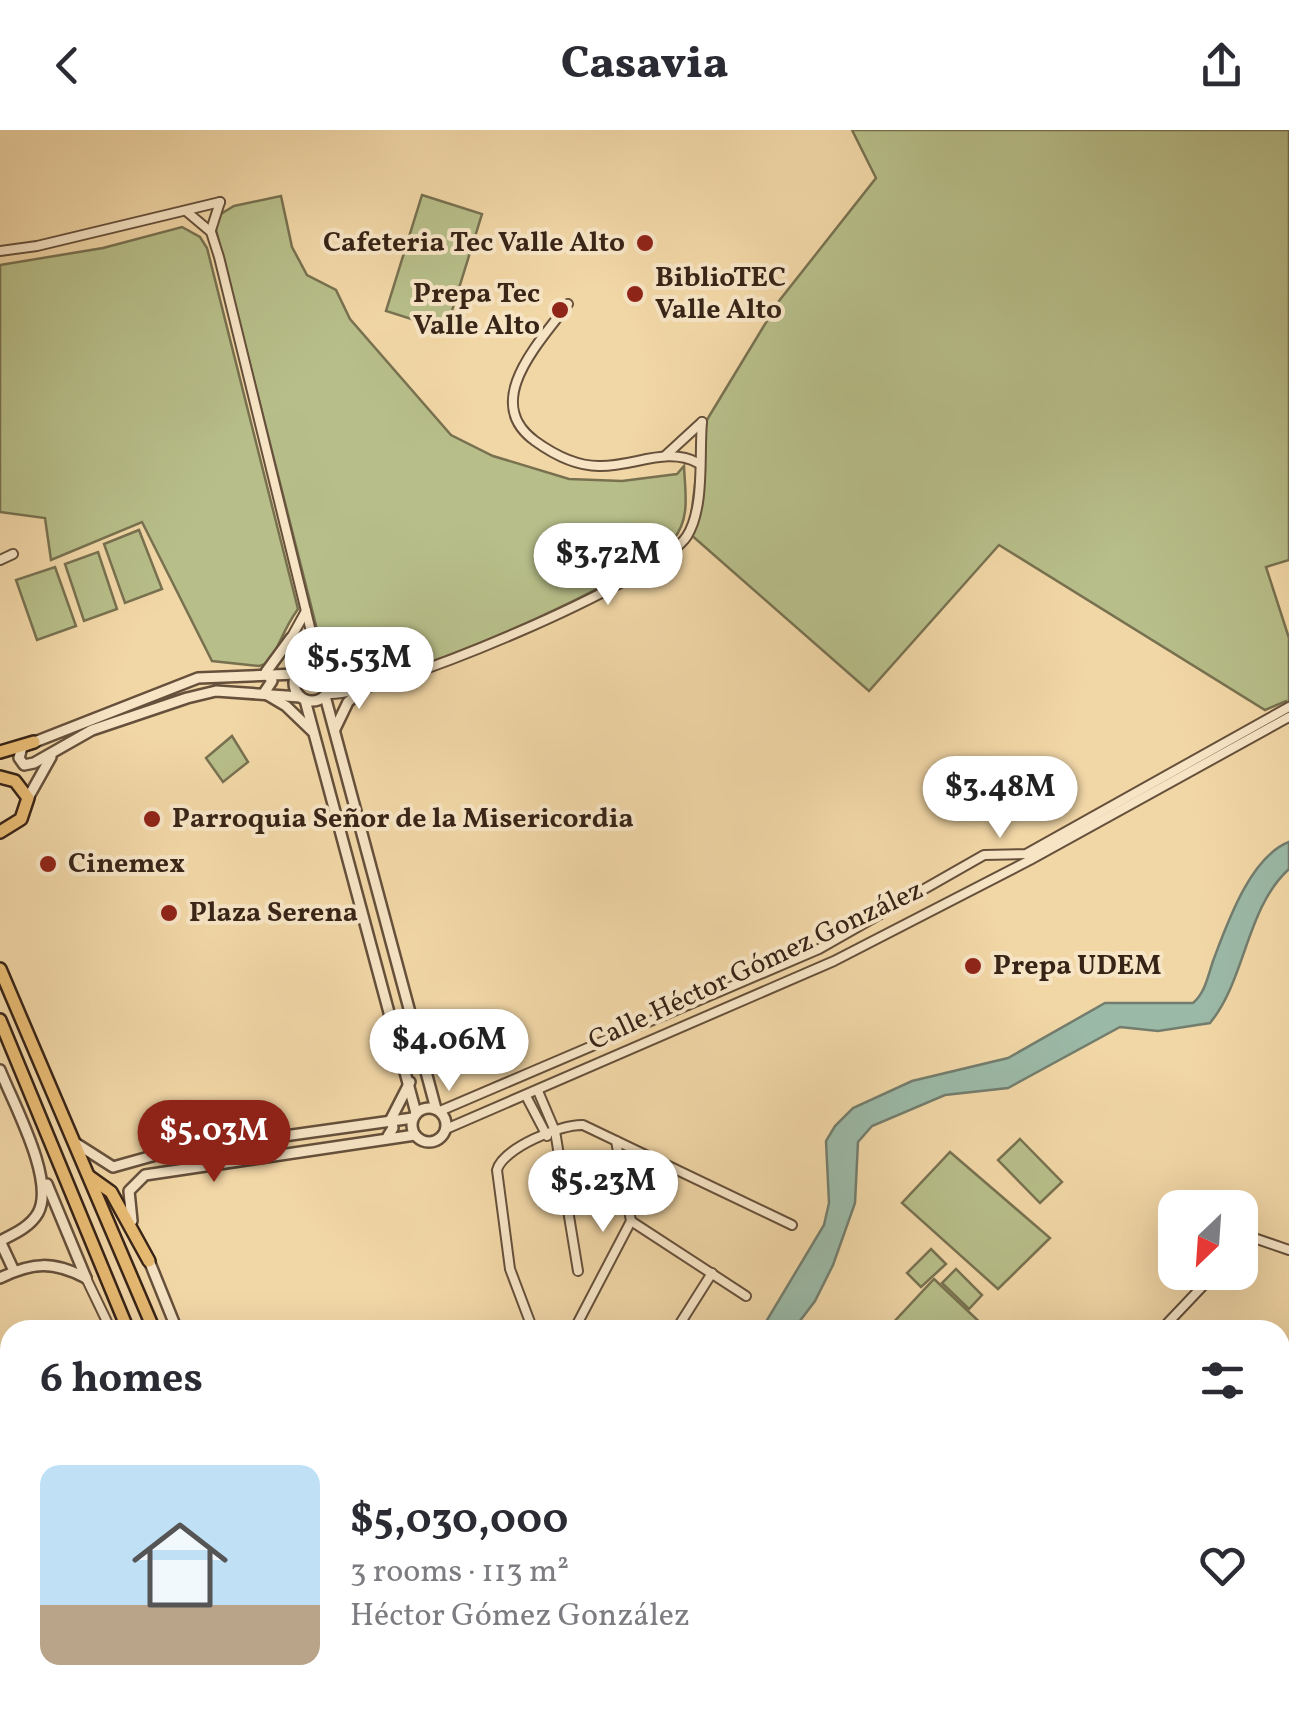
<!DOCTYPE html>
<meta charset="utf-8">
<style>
:root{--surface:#fff;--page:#f2f2f3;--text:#2b2b33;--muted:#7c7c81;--line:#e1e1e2;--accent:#8f2418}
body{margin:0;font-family:Vollkorn,serif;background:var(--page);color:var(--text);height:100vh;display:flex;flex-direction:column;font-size:38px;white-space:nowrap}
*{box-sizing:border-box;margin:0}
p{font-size:32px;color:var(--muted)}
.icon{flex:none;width:55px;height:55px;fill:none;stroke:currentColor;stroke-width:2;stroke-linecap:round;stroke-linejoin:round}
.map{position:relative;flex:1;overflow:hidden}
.panel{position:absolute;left:0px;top:1190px;width:1290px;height:390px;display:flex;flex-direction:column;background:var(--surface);border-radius:30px 30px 0 0;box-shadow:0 10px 40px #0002}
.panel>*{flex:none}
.needle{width:65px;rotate:205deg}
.tools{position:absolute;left:1158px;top:1060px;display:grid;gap:20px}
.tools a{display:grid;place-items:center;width:100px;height:100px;border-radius:20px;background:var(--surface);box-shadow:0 10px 40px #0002;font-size:50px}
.price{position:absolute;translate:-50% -85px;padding:0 22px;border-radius:35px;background:#fff;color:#222;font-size:32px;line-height:65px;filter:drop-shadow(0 2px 5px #0008)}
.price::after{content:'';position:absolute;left:50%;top:60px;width:30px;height:22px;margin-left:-15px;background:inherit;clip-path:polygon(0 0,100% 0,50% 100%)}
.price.on{background:var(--accent);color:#fff}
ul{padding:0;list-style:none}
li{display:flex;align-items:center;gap:30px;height:250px;padding:0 40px}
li+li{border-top:2px solid var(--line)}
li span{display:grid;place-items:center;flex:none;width:280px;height:200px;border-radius:20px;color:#555}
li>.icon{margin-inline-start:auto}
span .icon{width:120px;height:120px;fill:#fffc;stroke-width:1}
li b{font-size:42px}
h2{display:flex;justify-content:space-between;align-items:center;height:120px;padding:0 40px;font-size:42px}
header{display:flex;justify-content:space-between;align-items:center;height:130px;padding:0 40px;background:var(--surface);font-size:45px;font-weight:800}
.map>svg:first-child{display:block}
</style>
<header><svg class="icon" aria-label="back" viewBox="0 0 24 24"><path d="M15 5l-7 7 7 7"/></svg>Casavia<svg class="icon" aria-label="share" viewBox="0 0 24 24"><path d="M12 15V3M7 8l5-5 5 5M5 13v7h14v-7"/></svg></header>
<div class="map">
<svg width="1289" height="1580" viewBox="0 0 1289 1580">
<rect width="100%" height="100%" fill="#f1d6a6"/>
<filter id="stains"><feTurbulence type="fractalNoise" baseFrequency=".002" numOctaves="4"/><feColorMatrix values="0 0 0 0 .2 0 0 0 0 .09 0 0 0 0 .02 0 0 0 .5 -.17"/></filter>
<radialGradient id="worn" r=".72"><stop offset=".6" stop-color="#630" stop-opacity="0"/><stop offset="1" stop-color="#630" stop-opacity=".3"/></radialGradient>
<g fill="#b7be89" stroke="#787150" stroke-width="2.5">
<polygon points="852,0 1289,0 1289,430 1266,437 1289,508 1289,575 1286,571 1265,580 999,415 869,561 689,403 702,298 779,171 876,48"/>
<polygon points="422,65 482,84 446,200 386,181"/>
<path d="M281,66L292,117L307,145L336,160L350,189L451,305L493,326L569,349L622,351L677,344L684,336C685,362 691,388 673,410C644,446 417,547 367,550C347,552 333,538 323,523L216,100L219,85L234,76Z"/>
<path d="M182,97L200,107L207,118L298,479C284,498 280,514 269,533L259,536L212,531L142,392L51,430L45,388L0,382V135L103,118Z"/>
<polygon points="139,400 162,459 125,473 104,414"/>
<polygon points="98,422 117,479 84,491 65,434"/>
<polygon points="55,437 76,496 37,510 16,450"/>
<polygon points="232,606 248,632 223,652 206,628"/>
<polygon points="1020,1009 1062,1052 1040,1073 998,1030"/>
<polygon points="950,1022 1050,1108 998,1159 902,1073"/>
<polygon points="931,1119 946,1134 921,1157 907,1143"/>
<polygon points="956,1139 982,1165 969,1179 942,1153"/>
<polygon points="934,1149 988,1200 899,1200 892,1194"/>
</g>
<path fill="#9bb9a7" stroke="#737d6d" stroke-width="2.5" d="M1289,712V739C1246,778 1246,849 1210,893L1158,901L1120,897L1008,958L945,965L872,996L858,1012L855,1073L833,1135L815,1171L793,1200H761L824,1095L829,1073L826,1011L835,996L853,978L912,951L1008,928L1105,873H1193C1205,863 1208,846 1213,831C1227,794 1250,727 1289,712Z"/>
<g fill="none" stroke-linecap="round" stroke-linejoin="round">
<g stroke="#66503b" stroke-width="12">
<g id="minor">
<polyline points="186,81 211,102 219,127 320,538"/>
<polyline points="211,100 220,72"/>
<polyline points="0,121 37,116 220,72"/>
<path d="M568,174C539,213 481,272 535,311C553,324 577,336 599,336C633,337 667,316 698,333"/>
<polyline points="665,326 702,292"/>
<polyline points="0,430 13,424"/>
<polyline points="299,541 291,508 306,481"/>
<polyline points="328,546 367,555"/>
<path d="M327,564C380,568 660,449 687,406C705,377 699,325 702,292"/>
<polyline points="538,961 555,1001 578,1141"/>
<polyline points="526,966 547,1006"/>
<polyline points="440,981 819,819 984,725 1026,724 1289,577"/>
<polyline points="446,999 834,831 1030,730 1289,587"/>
<polyline points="631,1091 746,1166"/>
<polyline points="1240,1118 1257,1109 1289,1120"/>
<polyline points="86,1148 111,1200"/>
<path d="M533,1200L510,1139L497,1040C503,1018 561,994 583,995L792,1095"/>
<polyline points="574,1200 631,1091 616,1011"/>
<polyline points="676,1200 712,1143"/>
<polyline points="1161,1200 1216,1142"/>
<polyline points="0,1369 10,1389"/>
<polyline points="0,1402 10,1396"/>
<polyline points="70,1570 77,1580"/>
<polyline points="109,1570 115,1580"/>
<polyline points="187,1570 188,1580"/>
<polyline points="197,1570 197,1580"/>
<polyline points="152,1580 165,1570"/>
</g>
</g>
<g stroke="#66503b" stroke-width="14">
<g id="tertiary">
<polyline points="291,508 266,542 272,551 264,563 286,576 312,601"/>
<circle cx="312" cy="553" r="18"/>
<polyline points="296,544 198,548 22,617 19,628 24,635 34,633 92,600 187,568 216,561 300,567"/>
<polyline points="325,566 436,979"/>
<polyline points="305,570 416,983"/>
<polyline points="335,599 348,572 358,563"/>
<polyline points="28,668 51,627"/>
<path d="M0,940C13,973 56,1051 38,1083C30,1097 14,1104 0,1111"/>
<circle cx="429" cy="995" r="17"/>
<polyline points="388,1006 393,998 391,989 410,952"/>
<polyline points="77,1014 113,1037 163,1023 413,988"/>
<polyline points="47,1054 86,1148"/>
<polyline points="132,1091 129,1061 145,1045 415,1005"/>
<polyline points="0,1111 14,1141"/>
<polyline points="148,1128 177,1200"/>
<path d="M0,1148C33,1132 53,1131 86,1148"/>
<polyline points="1280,1489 1289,1486"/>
<polyline points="1039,1580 1066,1570"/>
</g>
</g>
<g stroke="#382417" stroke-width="16">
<g id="trunk">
<polyline points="0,622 34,612"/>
<polyline points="0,647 15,651 28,668 21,689 0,702"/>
<polyline points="0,839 154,1200"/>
<polyline points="0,890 128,1200"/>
<polyline points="90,1047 111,1062 149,1131"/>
<polyline points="285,1570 289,1580"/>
<polyline points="309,1570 314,1580"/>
</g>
</g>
<use href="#minor" stroke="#f6e4c5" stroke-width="8"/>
<use href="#tertiary" stroke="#f6e4c5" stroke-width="9"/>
<use href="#trunk" stroke="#e8bb73" stroke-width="11"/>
</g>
<g fill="#8f2418" stroke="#f6e4c5" stroke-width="4">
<circle cx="645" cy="113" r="10"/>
<circle cx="635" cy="164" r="10"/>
<circle cx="560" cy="180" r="10"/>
<circle cx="152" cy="689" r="10"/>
<circle cx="48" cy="734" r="10"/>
<circle cx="169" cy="783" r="10"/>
<circle cx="973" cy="836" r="10"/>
</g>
<g text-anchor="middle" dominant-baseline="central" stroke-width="8" stroke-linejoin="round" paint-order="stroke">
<g font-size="28" font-weight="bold" fill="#382417" stroke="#f6e4c5" text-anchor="start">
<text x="625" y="113" text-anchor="end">Cafeteria Tec Valle Alto</text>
<text x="655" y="148">BiblioTEC<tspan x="655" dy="32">Valle Alto</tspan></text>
<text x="540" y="164" text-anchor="end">Prepa Tec<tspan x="540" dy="32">Valle Alto</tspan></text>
<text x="172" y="689">Parroquia Señor de la Misericordia</text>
<text x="68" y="734">Cinemex</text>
<text x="189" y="783">Plaza Serena</text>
<text x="993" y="836">Prepa UDEM</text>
</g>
<g font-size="28" fill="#382417" stroke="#f6e4c5">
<text transform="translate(756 836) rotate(-25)">Calle Héctor Gómez González</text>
</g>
</g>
<rect width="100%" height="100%" filter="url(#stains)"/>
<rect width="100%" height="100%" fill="url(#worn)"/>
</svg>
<div class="tools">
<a><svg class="needle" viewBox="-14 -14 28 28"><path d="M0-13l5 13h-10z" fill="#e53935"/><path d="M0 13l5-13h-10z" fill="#7c7c81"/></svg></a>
</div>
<b class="price" style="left:608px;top:478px">$3.72M</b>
<b class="price" style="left:359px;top:582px">$5.53M</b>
<b class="price" style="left:1000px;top:711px">$3.48M</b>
<b class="price" style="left:449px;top:964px">$4.06M</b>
<b class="price on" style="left:214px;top:1055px">$5.03M</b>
<b class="price" style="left:603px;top:1105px">$5.23M</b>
<section class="panel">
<h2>6 homes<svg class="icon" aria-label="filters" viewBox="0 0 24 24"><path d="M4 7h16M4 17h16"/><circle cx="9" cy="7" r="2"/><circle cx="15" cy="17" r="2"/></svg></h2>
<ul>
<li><span style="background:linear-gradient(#bfe0f5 70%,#b9a48a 0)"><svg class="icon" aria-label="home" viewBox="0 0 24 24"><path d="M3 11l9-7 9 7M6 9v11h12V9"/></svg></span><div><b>$5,030,000</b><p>3 rooms · 113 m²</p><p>Héctor Gómez González</p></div><svg class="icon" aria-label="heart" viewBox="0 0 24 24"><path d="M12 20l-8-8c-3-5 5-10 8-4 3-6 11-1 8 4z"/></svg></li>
</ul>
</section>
</div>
